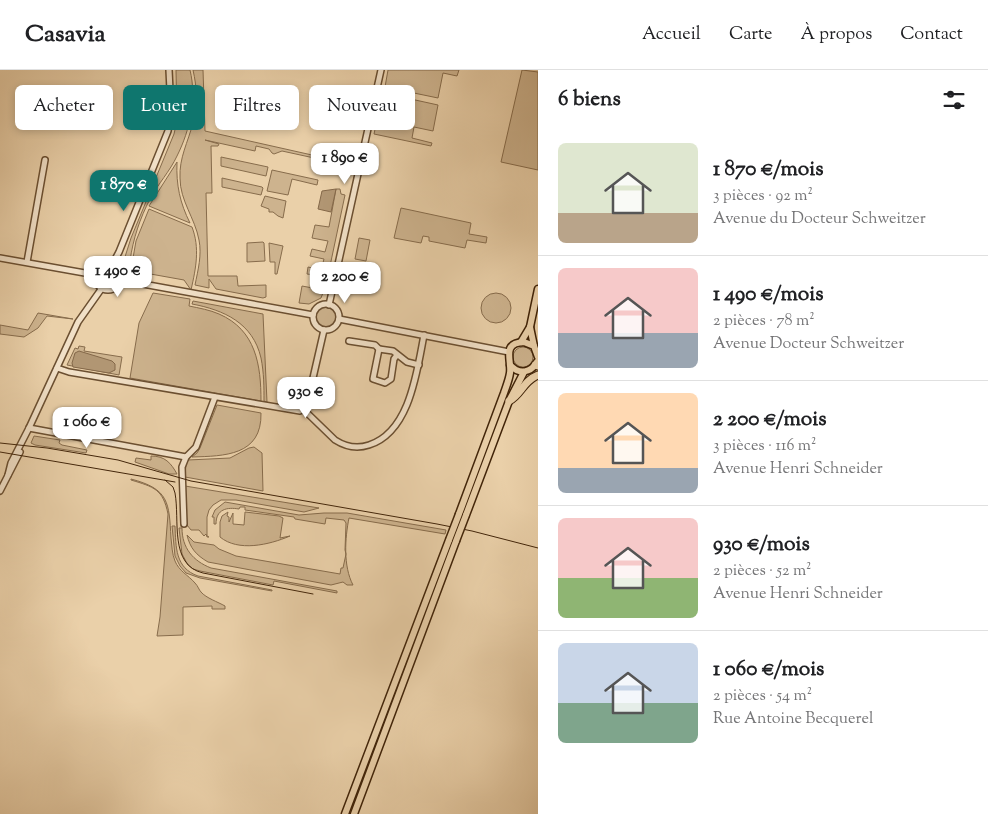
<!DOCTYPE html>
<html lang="fr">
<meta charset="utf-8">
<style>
:root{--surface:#fff;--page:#f6f6f6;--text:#202124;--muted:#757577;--line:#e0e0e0;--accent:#0f766e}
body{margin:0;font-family:"Sorts Mill Goudy",serif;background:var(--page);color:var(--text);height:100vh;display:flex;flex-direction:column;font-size:19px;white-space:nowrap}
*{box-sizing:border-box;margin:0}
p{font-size:16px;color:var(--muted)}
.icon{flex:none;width:28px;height:28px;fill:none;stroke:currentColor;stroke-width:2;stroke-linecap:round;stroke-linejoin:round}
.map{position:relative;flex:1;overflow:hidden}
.details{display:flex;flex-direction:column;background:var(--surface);width:450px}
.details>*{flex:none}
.guide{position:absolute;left:15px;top:15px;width:448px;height:45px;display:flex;gap:10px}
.price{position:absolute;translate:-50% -42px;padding:0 11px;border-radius:10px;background:#fff;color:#222;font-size:16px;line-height:32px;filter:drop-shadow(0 1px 2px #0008)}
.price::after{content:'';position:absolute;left:50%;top:30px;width:15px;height:11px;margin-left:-8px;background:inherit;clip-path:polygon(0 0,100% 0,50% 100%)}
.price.active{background:var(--accent);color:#fff}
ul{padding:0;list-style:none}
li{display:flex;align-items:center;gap:15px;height:125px;padding:0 20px}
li+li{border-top:1px solid var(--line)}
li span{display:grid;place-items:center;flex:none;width:140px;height:100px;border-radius:8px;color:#555}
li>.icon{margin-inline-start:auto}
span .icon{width:60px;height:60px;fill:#fffc;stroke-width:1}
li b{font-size:21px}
h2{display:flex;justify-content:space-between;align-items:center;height:60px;padding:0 20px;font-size:21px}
.tag{padding:0 18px;border-radius:8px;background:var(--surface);box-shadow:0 2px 8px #0003;font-size:18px;line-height:45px}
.tag.active{background:var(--accent);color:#fff}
header{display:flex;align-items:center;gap:30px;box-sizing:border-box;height:70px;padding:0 25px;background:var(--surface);border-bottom:1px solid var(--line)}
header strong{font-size:24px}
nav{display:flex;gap:28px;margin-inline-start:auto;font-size:18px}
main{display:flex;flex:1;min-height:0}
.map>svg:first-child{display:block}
</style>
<header>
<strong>Casavia</strong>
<nav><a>Accueil</a><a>Carte</a><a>À propos</a><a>Contact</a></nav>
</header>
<main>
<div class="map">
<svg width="538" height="744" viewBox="0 0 538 744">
<rect width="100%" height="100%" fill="#ead0a9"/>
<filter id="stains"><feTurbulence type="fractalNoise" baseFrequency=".004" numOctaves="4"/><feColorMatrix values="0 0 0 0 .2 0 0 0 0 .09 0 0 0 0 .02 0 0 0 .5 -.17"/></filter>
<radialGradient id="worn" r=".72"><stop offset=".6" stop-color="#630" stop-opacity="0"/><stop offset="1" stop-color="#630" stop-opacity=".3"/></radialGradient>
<g fill="#cdb38e" stroke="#876c4c">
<path d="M176,0H190C197,29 190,60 177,86C170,101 158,114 150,129C140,148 133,169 130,191L124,190L131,168L174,64L177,51Z"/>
<path d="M193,0H203L205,61L352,94L351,96L282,81L274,84L272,83L269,79L256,76L255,81L205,70L219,74L218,76H211L212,123H206L208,206H237L238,216L266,215V227L263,228L216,219L209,209V218L195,215C198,200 202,185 199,170C195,148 180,131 180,108C179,88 188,72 193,53C198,36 197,17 193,0Z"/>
<polygon points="388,0 459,0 457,6 443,3 438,28 385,17"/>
<polygon points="522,0 538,2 538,100 501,92"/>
<polygon points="388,24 438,35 433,61 414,57 412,68 432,73 431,76 374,64 382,28 387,28"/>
<polygon points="221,87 268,97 266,106 221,96"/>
<path d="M177,92C176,115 180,133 190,153L149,136Z"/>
<polygon points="272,100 318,110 317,115 292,109 288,125 267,121"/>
<polygon points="222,108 262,117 263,118 261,125 222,117"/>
<polygon points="336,119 340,119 341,124 345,125 326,215 321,228 309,234 299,233 302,216 318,219 321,206 307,204 308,197 321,200 324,189 310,186 312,179 325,182 328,171 312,168 315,155 329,157"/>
<polygon points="265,126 286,131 283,148 278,146 273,142 269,142 269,139 261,136"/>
<polygon points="401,138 471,153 469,164 487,167 486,173 467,170 465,178 429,171 429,167 423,166 421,173 394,168"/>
<path d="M149,139L192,157C200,178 196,198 191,220L184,210L145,203L139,208L130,205L136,171Z"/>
<polygon points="359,168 370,170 366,191 355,189"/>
<polygon points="263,172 264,173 265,191 247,192 247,173"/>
<polygon points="269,173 283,176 277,204 275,204 275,192 270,192"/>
<circle cx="108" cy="207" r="10"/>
<path d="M153,223L190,229L189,236C199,238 210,240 219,244C256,260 261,295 261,331L130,308L139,253Z"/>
<circle cx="496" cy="238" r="15"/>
<path d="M193,231L263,244L267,332L264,331C264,317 264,303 261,288C253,253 224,240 192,234Z"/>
<circle cx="326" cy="247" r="10"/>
<polygon points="38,243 73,249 47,246 38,258 24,267 0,264 0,255 28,260"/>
<polygon points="79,276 85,277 84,281 122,287 119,305 67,295 75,278 78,279"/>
<circle cx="523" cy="287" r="10"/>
<path d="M217,335L261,343C262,386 224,386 192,387L197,383L200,378Z"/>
<polygon points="34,366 60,370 59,373 62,375 87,380 86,383 35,375 31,373"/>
<polygon points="254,377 262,383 263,421 185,407 186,393 188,390 230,388 249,378"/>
<path d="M151,386C165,386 171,393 177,404H169L135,392L136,388L151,390Z"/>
<path d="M131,409C169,419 169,432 171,468C172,476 172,484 175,491C179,501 188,505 195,513C198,516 199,520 201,522C206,528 218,532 225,536V539H212V536L183,537V565L157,566L160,547L168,444C163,419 154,417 131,410Z"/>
<polygon points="185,416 319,438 304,442 236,430 221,430 213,435 209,440 207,447 207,466 209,467 207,467 206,464 204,466 199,460 191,460 187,455"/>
<path d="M225,432L299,445L324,443H347L446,460L445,464L349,448C345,468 343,496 353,515H347L343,512L331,515L208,492C196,485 190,478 187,465L194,472L214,475L219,479L236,486L340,504L341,498H343L346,484L345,480L346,453L344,450L326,448L325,454L295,449L294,447L245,440V437H240L239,439C227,437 216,439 216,454H214V447H212L215,440Z"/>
<path d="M228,442L227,446L229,447V452L233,443V454L244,455L245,442L279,446L283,448L280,468L290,466C269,475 238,482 220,467V452L222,446Z"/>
<path d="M172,456H175C176,477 175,498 198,506L272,520V521L200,508L186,503L180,496L175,486Z"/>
<path d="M179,458H182C182,478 193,491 211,498L337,521V523L274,511L273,515L200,501L193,499L188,495L182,484Z"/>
</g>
<g fill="#b19673" stroke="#846849">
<polygon points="336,119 331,142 318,139 322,121"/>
<polygon points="79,281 112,291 115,294 115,300 109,303 73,297 72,293 75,283"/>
</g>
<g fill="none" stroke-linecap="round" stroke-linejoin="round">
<g stroke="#6b4f31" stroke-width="8">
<g id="minor">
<polyline points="0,188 96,205"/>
<polyline points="27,192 45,90"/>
<circle cx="108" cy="207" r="13"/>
<polyline points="112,195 119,182 168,61 171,41 169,0"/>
<polyline points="121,210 313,245"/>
<circle cx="326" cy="247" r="13"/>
<polyline points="329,235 381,0"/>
<polyline points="339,249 509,282"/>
<polyline points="349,271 375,275 379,279 393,281 407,292 419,295"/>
<polyline points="379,279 373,309 385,313 391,309 394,289 397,285"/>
<polyline points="57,298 69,302 300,341 303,339 307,334 324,260"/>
<path d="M303,339L335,370C346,377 357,379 369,375C410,362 417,301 424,265"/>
<polyline points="29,358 186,387 196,377 215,327"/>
<polyline points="8,405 11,393 29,358 78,252 102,218"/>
<polyline points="0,421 20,382"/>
<polyline points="184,454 182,397 186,387"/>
</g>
</g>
<g stroke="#412409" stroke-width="9">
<g id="major">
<polyline points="530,257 534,276"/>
<polyline points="521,272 530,257 538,219"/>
<path d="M510,295C519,305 531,303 537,292"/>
<path d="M459,444L504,323C506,317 509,310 510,303C512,290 501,273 524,272L534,276L538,287"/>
<polyline points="466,445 509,331 524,302"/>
<polyline points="345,744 449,470"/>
<polyline points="354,744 456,471"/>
</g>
</g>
<g stroke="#412409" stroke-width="9">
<g id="highway">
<polyline points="535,295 538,296"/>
<path d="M509,331C521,325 523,311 538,305"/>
</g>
</g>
<use href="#minor" stroke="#f1e0c7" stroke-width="5"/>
<use href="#major" stroke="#ead0a9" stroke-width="6"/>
<use href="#highway" stroke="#ead0a9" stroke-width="7"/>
<g stroke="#412409" stroke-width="1">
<polyline points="0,373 47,378 118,390 191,411 437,454 472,461 538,478"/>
<polyline points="0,382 175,412"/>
<path d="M165,410L173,417L175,423C180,450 169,495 203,503L313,524"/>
</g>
<g stroke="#412409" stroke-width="9" stroke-linecap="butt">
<g id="major-bridge">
<polyline points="449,470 459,444"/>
<polyline points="456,471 466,445"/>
</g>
</g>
<use href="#major-bridge" stroke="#ead0a9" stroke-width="6"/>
</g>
<rect width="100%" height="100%" filter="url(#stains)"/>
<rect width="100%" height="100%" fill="url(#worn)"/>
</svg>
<b class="price" style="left:345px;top:115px">1 890 €</b>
<b class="price active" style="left:124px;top:142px">1 870 €</b>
<b class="price" style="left:118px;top:228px">1 490 €</b>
<b class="price" style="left:345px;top:234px">2 200 €</b>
<b class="price" style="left:306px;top:349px">930 €</b>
<b class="price" style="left:87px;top:379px">1 060 €</b>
<div class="guide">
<a class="tag">Acheter</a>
<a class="tag active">Louer</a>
<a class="tag">Filtres</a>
<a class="tag">Nouveau</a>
</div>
</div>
<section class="details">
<h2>6 biens<svg class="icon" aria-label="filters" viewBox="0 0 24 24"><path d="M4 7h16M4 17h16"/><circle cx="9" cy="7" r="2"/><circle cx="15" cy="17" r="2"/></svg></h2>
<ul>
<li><span style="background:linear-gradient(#dfe7d0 70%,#b9a48a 0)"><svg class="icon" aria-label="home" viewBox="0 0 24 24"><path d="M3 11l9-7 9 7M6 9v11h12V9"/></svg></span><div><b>1 870 €/mois</b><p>3 pièces · 92 m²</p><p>Avenue du Docteur Schweitzer</p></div></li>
<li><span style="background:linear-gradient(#f6c9c9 65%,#9aa5b1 0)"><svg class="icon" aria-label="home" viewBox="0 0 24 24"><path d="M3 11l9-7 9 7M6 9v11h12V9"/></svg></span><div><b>1 490 €/mois</b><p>2 pièces · 78 m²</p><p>Avenue Docteur Schweitzer</p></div></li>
<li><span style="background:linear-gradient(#ffd9b3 75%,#9aa5b1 0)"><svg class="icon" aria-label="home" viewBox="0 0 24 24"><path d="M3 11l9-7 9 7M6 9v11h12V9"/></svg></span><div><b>2 200 €/mois</b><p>3 pièces · 116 m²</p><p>Avenue Henri Schneider</p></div></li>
<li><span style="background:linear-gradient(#f6c9c9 60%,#8fb573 0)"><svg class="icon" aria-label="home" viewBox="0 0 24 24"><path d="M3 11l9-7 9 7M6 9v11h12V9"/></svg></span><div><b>930 €/mois</b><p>2 pièces · 52 m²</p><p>Avenue Henri Schneider</p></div></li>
<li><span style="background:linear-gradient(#c9d6e8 60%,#7fa58c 0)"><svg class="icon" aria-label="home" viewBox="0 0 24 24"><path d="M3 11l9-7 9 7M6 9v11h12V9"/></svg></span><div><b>1 060 €/mois</b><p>2 pièces · 54 m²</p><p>Rue Antoine Becquerel</p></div></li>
</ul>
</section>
</main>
